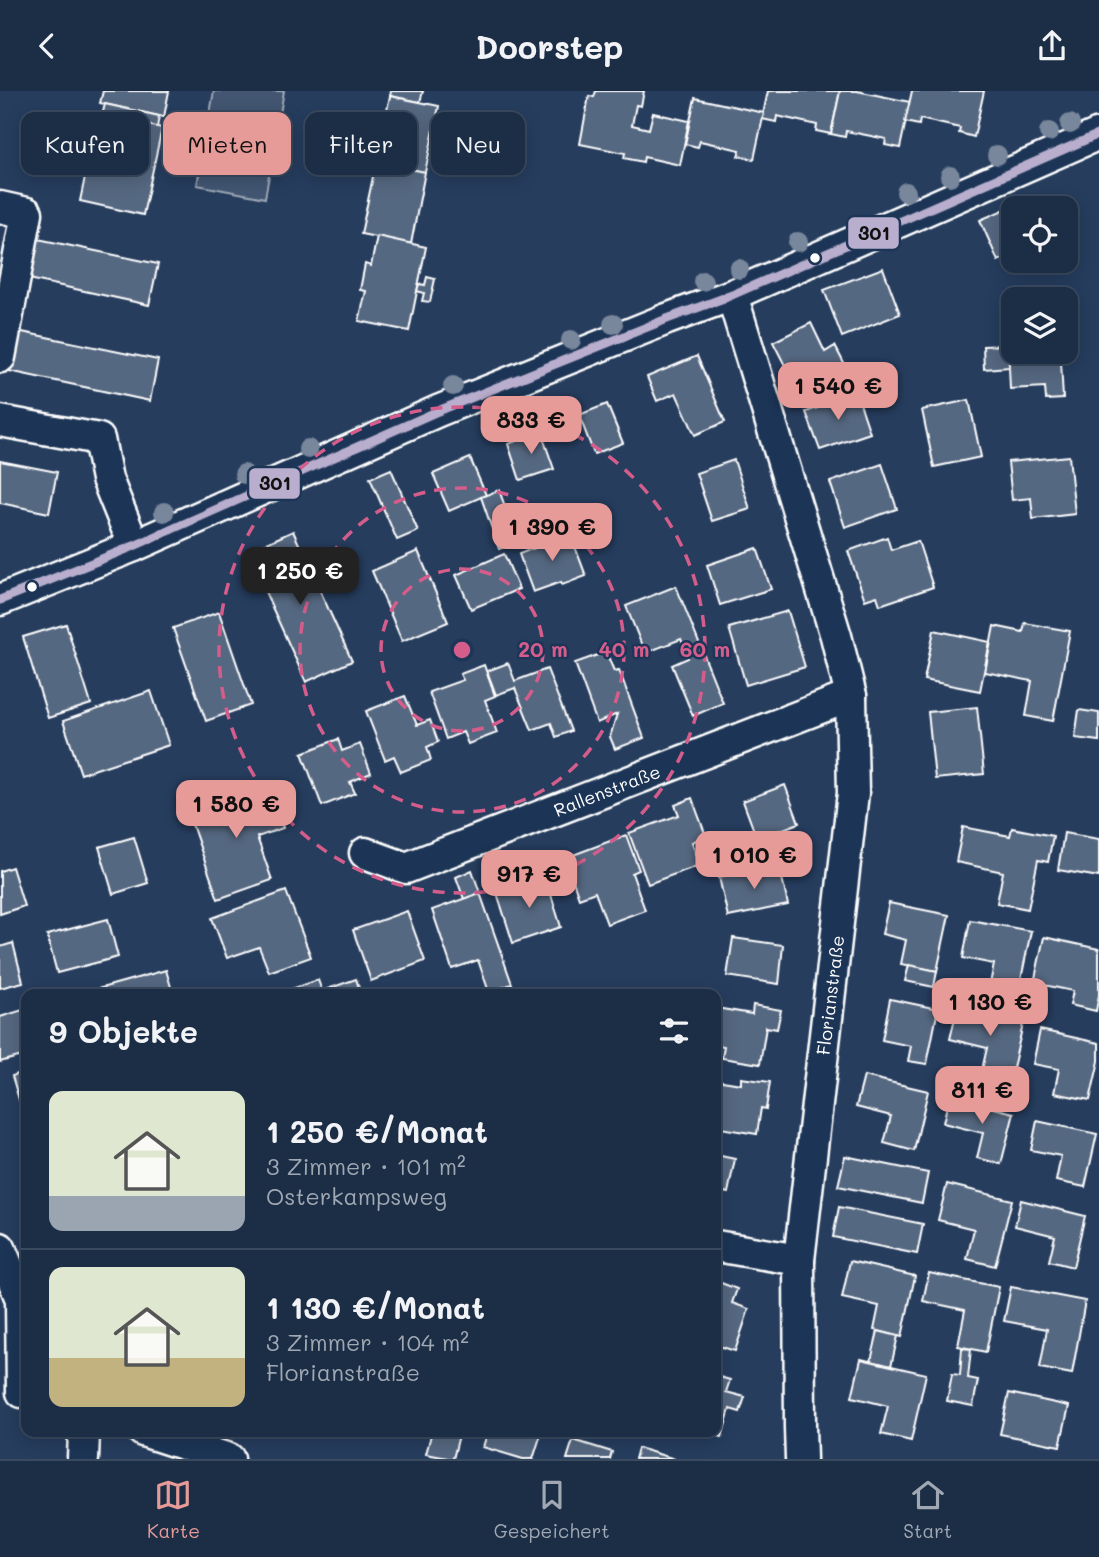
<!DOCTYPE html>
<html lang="de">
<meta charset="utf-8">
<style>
:root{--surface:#1c2e46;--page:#293a51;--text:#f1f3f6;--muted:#a0a8b3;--line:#3a4a5f;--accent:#e69b98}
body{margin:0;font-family:Mali,sans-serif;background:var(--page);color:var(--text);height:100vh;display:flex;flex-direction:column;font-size:26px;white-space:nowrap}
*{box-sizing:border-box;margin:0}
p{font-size:23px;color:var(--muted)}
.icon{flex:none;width:38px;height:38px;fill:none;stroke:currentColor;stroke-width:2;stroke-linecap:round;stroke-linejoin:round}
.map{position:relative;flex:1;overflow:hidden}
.drawer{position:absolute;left:21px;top:898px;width:700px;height:448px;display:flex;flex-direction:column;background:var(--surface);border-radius:14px;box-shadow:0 4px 18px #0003,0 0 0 2px var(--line)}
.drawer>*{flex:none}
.guide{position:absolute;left:21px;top:21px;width:700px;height:63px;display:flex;gap:14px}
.tools{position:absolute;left:1001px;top:105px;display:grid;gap:14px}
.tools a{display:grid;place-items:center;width:77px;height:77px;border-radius:14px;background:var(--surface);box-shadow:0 4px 18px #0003,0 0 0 2px var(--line);font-size:35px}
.price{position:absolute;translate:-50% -60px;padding:0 16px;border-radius:14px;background:var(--accent);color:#111;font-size:23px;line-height:46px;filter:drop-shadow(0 2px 4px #0008)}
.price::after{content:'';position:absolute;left:50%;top:42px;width:21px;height:16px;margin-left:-10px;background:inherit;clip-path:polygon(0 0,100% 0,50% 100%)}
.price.active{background:#222;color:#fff}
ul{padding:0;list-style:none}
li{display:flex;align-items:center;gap:21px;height:175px;padding:0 28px}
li+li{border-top:2px solid var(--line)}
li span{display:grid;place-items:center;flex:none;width:196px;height:140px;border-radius:14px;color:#555}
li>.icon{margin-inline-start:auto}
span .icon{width:84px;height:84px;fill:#fffc;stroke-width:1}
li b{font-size:30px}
h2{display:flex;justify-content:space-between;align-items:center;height:84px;padding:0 28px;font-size:30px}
.chip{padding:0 24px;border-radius:14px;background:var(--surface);box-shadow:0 4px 18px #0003,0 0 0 2px var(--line);font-size:24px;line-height:63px}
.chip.active{background:var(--accent);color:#111}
header{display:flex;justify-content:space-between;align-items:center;height:91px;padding:0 28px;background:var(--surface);font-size:32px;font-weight:800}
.dock{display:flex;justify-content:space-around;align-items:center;height:98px;border-top:2px solid var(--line);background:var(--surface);font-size:19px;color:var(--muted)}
.dock a{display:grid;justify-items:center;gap:4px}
.dock .active{color:var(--accent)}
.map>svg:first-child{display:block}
</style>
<header><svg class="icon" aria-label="back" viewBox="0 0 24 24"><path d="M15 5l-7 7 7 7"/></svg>Doorstep<svg class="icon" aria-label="share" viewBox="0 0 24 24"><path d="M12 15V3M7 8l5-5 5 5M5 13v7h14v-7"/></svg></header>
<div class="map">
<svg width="1099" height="1368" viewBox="0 0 1099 1368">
<rect width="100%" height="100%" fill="#263d5e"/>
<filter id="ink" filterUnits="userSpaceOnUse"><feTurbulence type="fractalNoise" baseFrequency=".0143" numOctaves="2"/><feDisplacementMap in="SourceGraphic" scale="14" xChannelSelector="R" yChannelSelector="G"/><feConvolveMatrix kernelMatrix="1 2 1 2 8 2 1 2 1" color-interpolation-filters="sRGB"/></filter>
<g filter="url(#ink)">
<polygon fill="#425672" stroke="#a0aab8" stroke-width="2" points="214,0 284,0 265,107 197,94"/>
<g fill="#556781" stroke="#fff" stroke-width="2">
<polygon points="103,0 169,0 164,26 100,12"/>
<polygon points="391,0 423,0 420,11 390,5"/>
<polygon points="596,0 644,0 641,15 636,14 632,34 649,38 653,22 689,30 680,74 644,66 643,71 624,67 625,62 580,53 589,5 594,6"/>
<polygon points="768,0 840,0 831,43 816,40 817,34 777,25 776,31 762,28"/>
<polygon points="840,0 857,0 910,11 900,57 885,54 886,48 846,40 845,46 831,43"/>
<polygon points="912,0 984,0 974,46 959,42 960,37 920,28 919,34 905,31"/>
<polygon points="390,5 439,15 425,81 376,71"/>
<polygon points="695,7 764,22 754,68 738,65 740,59 700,50 698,56 685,53"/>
<polygon points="105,13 159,25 157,37 102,25"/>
<polygon points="98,24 162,37 143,124 80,110"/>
<polygon points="376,71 425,81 411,153 361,143"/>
<polygon points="1017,113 1019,117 1013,117 1013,163 998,170 980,129"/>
<polygon points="377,145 426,156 409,240 359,230 366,200 360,199 365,173 371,175"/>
<polygon points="38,148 158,173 149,214 29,188"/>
<polygon points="883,177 900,223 842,246 824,199"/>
<polygon points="427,186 435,188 430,211 422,210 424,202 417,200 419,193 425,194"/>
<polygon points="811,232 825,261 835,255 851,286 841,292 836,281 798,300 773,251"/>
<polygon points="17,240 158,269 150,310 9,280"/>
<polygon points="1008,254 1013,254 1013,261 1047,261 1048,271 1061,270 1063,308 1046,309 1045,296 1010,298"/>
<polygon points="1008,254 1009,276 984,278 983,255"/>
<polygon points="697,265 725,331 695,344 676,302 657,310 647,286"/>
<polygon points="857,303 870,342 820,359 806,321"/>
<polygon points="969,309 981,366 934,376 922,319"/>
<polygon points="607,313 623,352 594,363 579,324"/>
<polygon points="541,341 554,378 520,389 508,353"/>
<polygon points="1069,365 1075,423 1033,428 1031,407 1012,409 1008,371"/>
<polygon points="470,367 486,404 449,420 433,383"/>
<polygon points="734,369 750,418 712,430 696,382"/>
<polygon points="0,370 57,381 49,422 0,412"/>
<polygon points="882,373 897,418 845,436 830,391"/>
<polygon points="391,378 418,440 397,449 370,387"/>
<polygon points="499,399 518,451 499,458 481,406"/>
<polygon points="293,440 352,570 306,591 247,461"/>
<polygon points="549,442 553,452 571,445 586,485 562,494 561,491 533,501 519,463 535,457 532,448"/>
<polygon points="887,446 891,459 918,450 933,496 880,514 877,505 865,509 848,460"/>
<polygon points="757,457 771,498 720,514 707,474"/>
<polygon points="418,460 448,531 402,550 372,480"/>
<polygon points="504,463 519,498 471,518 456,484"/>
<polygon points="676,495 723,612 693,625 672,574 688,567 681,548 645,562 626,515"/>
<polygon points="788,520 805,576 746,594 729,537"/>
<polygon points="219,521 251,614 206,630 173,537"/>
<polygon points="1025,532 1070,540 1053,630 1026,625 1032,590 985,581 994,535 1023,541"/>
<polygon points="66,533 91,613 48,627 23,546"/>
<polygon points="934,539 990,551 980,600 924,589"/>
<polygon points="606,561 614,580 619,579 644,647 615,658 610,646 617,623 597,632 575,572"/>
<polygon points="508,572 515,590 547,578 571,640 556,646 551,632 532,639 515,597 496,604 487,580"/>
<polygon points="484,574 495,605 485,609 497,642 468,653 463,641 446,648 429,601 463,589 460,583"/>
<polygon points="151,600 169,654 81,683 63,630"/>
<polygon points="405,605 417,634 430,629 438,651 427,656 431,669 401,681 394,665 385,669 366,620"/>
<polygon points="977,616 984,683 935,688 928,621"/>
<polygon points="1079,619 1099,622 1099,650 1075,647"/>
<polygon points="338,648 342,660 360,653 371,682 350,691 355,702 322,715 302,662"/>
<polygon points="269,694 283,737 257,746 272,789 218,808 188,722"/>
<polygon points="785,694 799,732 757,748 743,710"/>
<polygon points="692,707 706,745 692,751 700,774 648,793 629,742 679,724 675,714"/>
<polygon points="963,736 1010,745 1012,737 1053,745 1048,771 1038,769 1028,818 997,812 1003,781 956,771"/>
<polygon points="1064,742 1099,748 1099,786 1058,779"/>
<polygon points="626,744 639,779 632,782 645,819 607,833 595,801 579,807 565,767"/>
<polygon points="134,746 148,792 113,803 99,756"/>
<polygon points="779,773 788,814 728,826 719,786"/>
<polygon points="12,776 24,815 0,823 0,780"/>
<polygon points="472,779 480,802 464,808 456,786"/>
<polygon points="546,787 561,836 513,852 497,802"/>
<polygon points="286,800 311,866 269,881 259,856 227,867 212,827"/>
<polygon points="480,802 512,893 489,901 478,869 452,878 432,819"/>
<polygon points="889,812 949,824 937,880 901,873 906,849 882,843"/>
<polygon points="407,820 425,870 371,890 353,839"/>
<polygon points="108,828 118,866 57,882 47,844"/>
<polygon points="970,829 1031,840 1018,903 989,898 994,873 963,867"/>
<polygon points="1044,846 1099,858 1099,904 1096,920 1070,914 1073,900 1034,892"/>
<polygon points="733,847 783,854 779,893 727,885"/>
<polygon points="13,852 23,891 0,897 0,856"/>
<polygon points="909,874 937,880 934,896 905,890"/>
<polygon points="166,879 173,903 95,903 94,899"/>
<polygon points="356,888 361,903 277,903 318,889 322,900"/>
<polygon points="890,908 938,918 927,973 908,970 911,955 882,949"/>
<polygon points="753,914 781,919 777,938 766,936 760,973 722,967 724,955 716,954 716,917 752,923"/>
<polygon points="958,914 1024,929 1010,990 981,983 987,957 950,948"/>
<polygon points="26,918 26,964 0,971 0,926"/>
<polygon points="1040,939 1099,952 1099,970 1090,1009 1054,1002 1059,978 1033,973"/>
<polygon points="26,980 26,1032 12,985"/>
<polygon points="864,985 928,1000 914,1060 884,1052 891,1025 856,1016"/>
<polygon points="741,987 770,991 766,1018 761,1017 757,1043 720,1037 721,1030 716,1029 716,989 741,993"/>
<polygon points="949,1006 1014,1022 1001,1073 977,1067 983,1042 943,1032"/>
<polygon points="1037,1030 1097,1043 1085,1096 1056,1090 1061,1065 1031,1059"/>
<polygon points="716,1064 735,1068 728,1102 716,1099"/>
<polygon points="845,1065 928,1082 922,1112 838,1095"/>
<polygon points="947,1093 1012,1109 995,1175 967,1168 974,1138 938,1129"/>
<polygon points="1021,1109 1085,1125 1073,1176 1049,1170 1055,1145 1015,1135"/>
<polygon points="839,1116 923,1133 917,1163 833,1146"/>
<polygon points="850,1170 915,1185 902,1246 874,1239 879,1215 842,1207"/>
<polygon points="929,1182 999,1196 986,1261 958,1255 965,1219 923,1210"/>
<polygon points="716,1190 737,1198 732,1212 749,1218 735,1260 716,1254"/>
<polygon points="1011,1196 1085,1210 1072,1283 1040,1277 1047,1238 1004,1230"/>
<polygon points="878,1240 898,1245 891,1275 871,1270"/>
<polygon points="962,1257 971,1258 968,1287 978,1289 973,1315 947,1310 952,1283 960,1284"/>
<polygon points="861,1268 926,1283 911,1350 881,1343 888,1315 852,1306"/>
<polygon points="716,1285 730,1289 726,1301 745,1306 740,1321 730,1318 722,1346 703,1340 716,1340"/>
<polygon points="1009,1302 1069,1315 1060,1355 1000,1343"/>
<polygon points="432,1340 460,1340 453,1368 426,1363"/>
<polygon points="488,1340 542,1340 533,1368 523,1368 483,1356"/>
<polygon points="573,1349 612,1361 610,1368 567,1368"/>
<polygon points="638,1357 675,1368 635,1368"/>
</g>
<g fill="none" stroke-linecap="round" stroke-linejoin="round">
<g stroke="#fff" stroke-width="35">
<g id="minor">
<polyline points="0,116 27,122 0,266"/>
<polyline points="732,204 836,545 851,605 853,702 799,1169 800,1336 801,1368"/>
<polyline points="0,330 99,348 107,388 134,455"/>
<polyline points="0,509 134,455 438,320 667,228 732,204 1099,43"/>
<path id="s1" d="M365,762L406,777L851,605"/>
<polyline points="716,1155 799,1169"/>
<polyline points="0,1157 21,1208 22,1301"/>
<polyline points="143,1340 229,1368"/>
<polyline points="83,1368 84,1340"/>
</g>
</g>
<use href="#minor" stroke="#1d3557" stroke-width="30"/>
<g stroke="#1d3557" stroke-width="14">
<polyline id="bus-1" points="0,509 134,455 438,320 667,228 732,204 1099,43"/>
</g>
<use href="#bus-1" stroke="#b9aecd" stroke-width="9"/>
</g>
<g fill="#79879c">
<circle cx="1070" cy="33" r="10"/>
<circle cx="1049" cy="41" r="10"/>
<circle cx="997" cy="64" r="10"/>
<circle cx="950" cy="85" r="10"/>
<circle cx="906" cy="101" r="10"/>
<circle cx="798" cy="151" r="10"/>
<circle cx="739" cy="178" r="10"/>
<circle cx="703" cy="190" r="10"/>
<circle cx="613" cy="233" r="10"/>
<circle cx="571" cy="249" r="10"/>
<circle cx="453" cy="295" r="10"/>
<circle cx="308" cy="358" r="10"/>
<circle cx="244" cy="383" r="10"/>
<circle cx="164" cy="421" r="10"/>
</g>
</g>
<g fill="none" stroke="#d45d8c" stroke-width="3.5" stroke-dasharray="12 9">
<circle cx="462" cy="559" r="81"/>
<circle cx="462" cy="559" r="162"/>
<circle cx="462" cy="559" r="243"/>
</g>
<g fill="#fff" stroke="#1d3557" stroke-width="2.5">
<circle cx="815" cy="167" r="6"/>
<circle cx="32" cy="496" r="6"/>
</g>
<g text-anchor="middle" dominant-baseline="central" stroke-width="5" stroke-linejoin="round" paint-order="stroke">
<g font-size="18" fill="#fff" stroke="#1d3557">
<text stroke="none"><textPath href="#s1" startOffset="259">Rallenstraße</textPath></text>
<text transform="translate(830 904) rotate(-83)">Florianstraße</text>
</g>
</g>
<circle cx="462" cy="559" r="10" fill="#d45d8c" stroke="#1d3557" stroke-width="3.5"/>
<g font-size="21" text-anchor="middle" font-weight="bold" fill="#d45d8c" stroke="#1d3557" stroke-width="5" stroke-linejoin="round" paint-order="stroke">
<text x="543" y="566">20 m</text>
<text x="624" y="566">40 m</text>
<text x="705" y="566">60 m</text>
</g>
<g stroke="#1d3557" stroke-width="2.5">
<rect x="847" y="125" width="53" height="34" rx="7" fill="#b9aecd"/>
<rect x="248" y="376" width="53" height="33" rx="7" fill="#b9aecd"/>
</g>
<g font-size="19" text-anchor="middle" font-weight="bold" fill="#111">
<text x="874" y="149">301</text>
<text x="275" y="399">301</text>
</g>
</svg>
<div class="tools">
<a><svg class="icon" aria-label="locate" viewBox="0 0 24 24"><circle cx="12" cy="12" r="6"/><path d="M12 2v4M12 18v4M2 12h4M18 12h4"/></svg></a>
<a><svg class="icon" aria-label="layers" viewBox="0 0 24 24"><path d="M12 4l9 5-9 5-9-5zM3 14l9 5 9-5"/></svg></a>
</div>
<b class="price" style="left:838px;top:331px">1 540 €</b>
<b class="price" style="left:531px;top:365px">833 €</b>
<b class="price" style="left:552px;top:472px">1 390 €</b>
<b class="price active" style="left:300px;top:516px">1 250 €</b>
<b class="price" style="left:236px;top:749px">1 580 €</b>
<b class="price" style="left:754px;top:800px">1 010 €</b>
<b class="price" style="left:529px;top:819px">917 €</b>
<b class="price" style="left:990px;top:947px">1 130 €</b>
<b class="price" style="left:982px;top:1035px">811 €</b>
<div class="guide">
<a class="chip">Kaufen</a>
<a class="chip active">Mieten</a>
<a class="chip">Filter</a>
<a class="chip">Neu</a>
</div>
<section class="drawer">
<h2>9 Objekte<svg class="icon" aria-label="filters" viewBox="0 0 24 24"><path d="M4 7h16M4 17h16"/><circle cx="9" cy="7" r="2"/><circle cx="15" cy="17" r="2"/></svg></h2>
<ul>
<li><span style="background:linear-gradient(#dfe7d0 75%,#9aa5b1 0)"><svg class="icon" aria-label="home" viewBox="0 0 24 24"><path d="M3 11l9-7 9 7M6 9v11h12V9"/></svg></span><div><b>1 250 €/Monat</b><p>3 Zimmer · 101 m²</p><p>Osterkampsweg</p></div></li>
<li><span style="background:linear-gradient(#dfe7d0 65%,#c2b280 0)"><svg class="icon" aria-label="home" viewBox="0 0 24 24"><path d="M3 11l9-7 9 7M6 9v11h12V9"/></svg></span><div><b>1 130 €/Monat</b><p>3 Zimmer · 104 m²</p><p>Florianstraße</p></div></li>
</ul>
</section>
</div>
<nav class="dock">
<a class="active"><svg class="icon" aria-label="map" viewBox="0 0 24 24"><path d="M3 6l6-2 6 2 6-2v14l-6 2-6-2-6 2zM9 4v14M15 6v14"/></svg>Karte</a>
<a><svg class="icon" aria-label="saved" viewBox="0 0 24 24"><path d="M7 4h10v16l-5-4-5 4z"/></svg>Gespeichert</a>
<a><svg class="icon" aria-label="home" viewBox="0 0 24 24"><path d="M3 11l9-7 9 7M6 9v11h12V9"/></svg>Start</a>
</nav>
